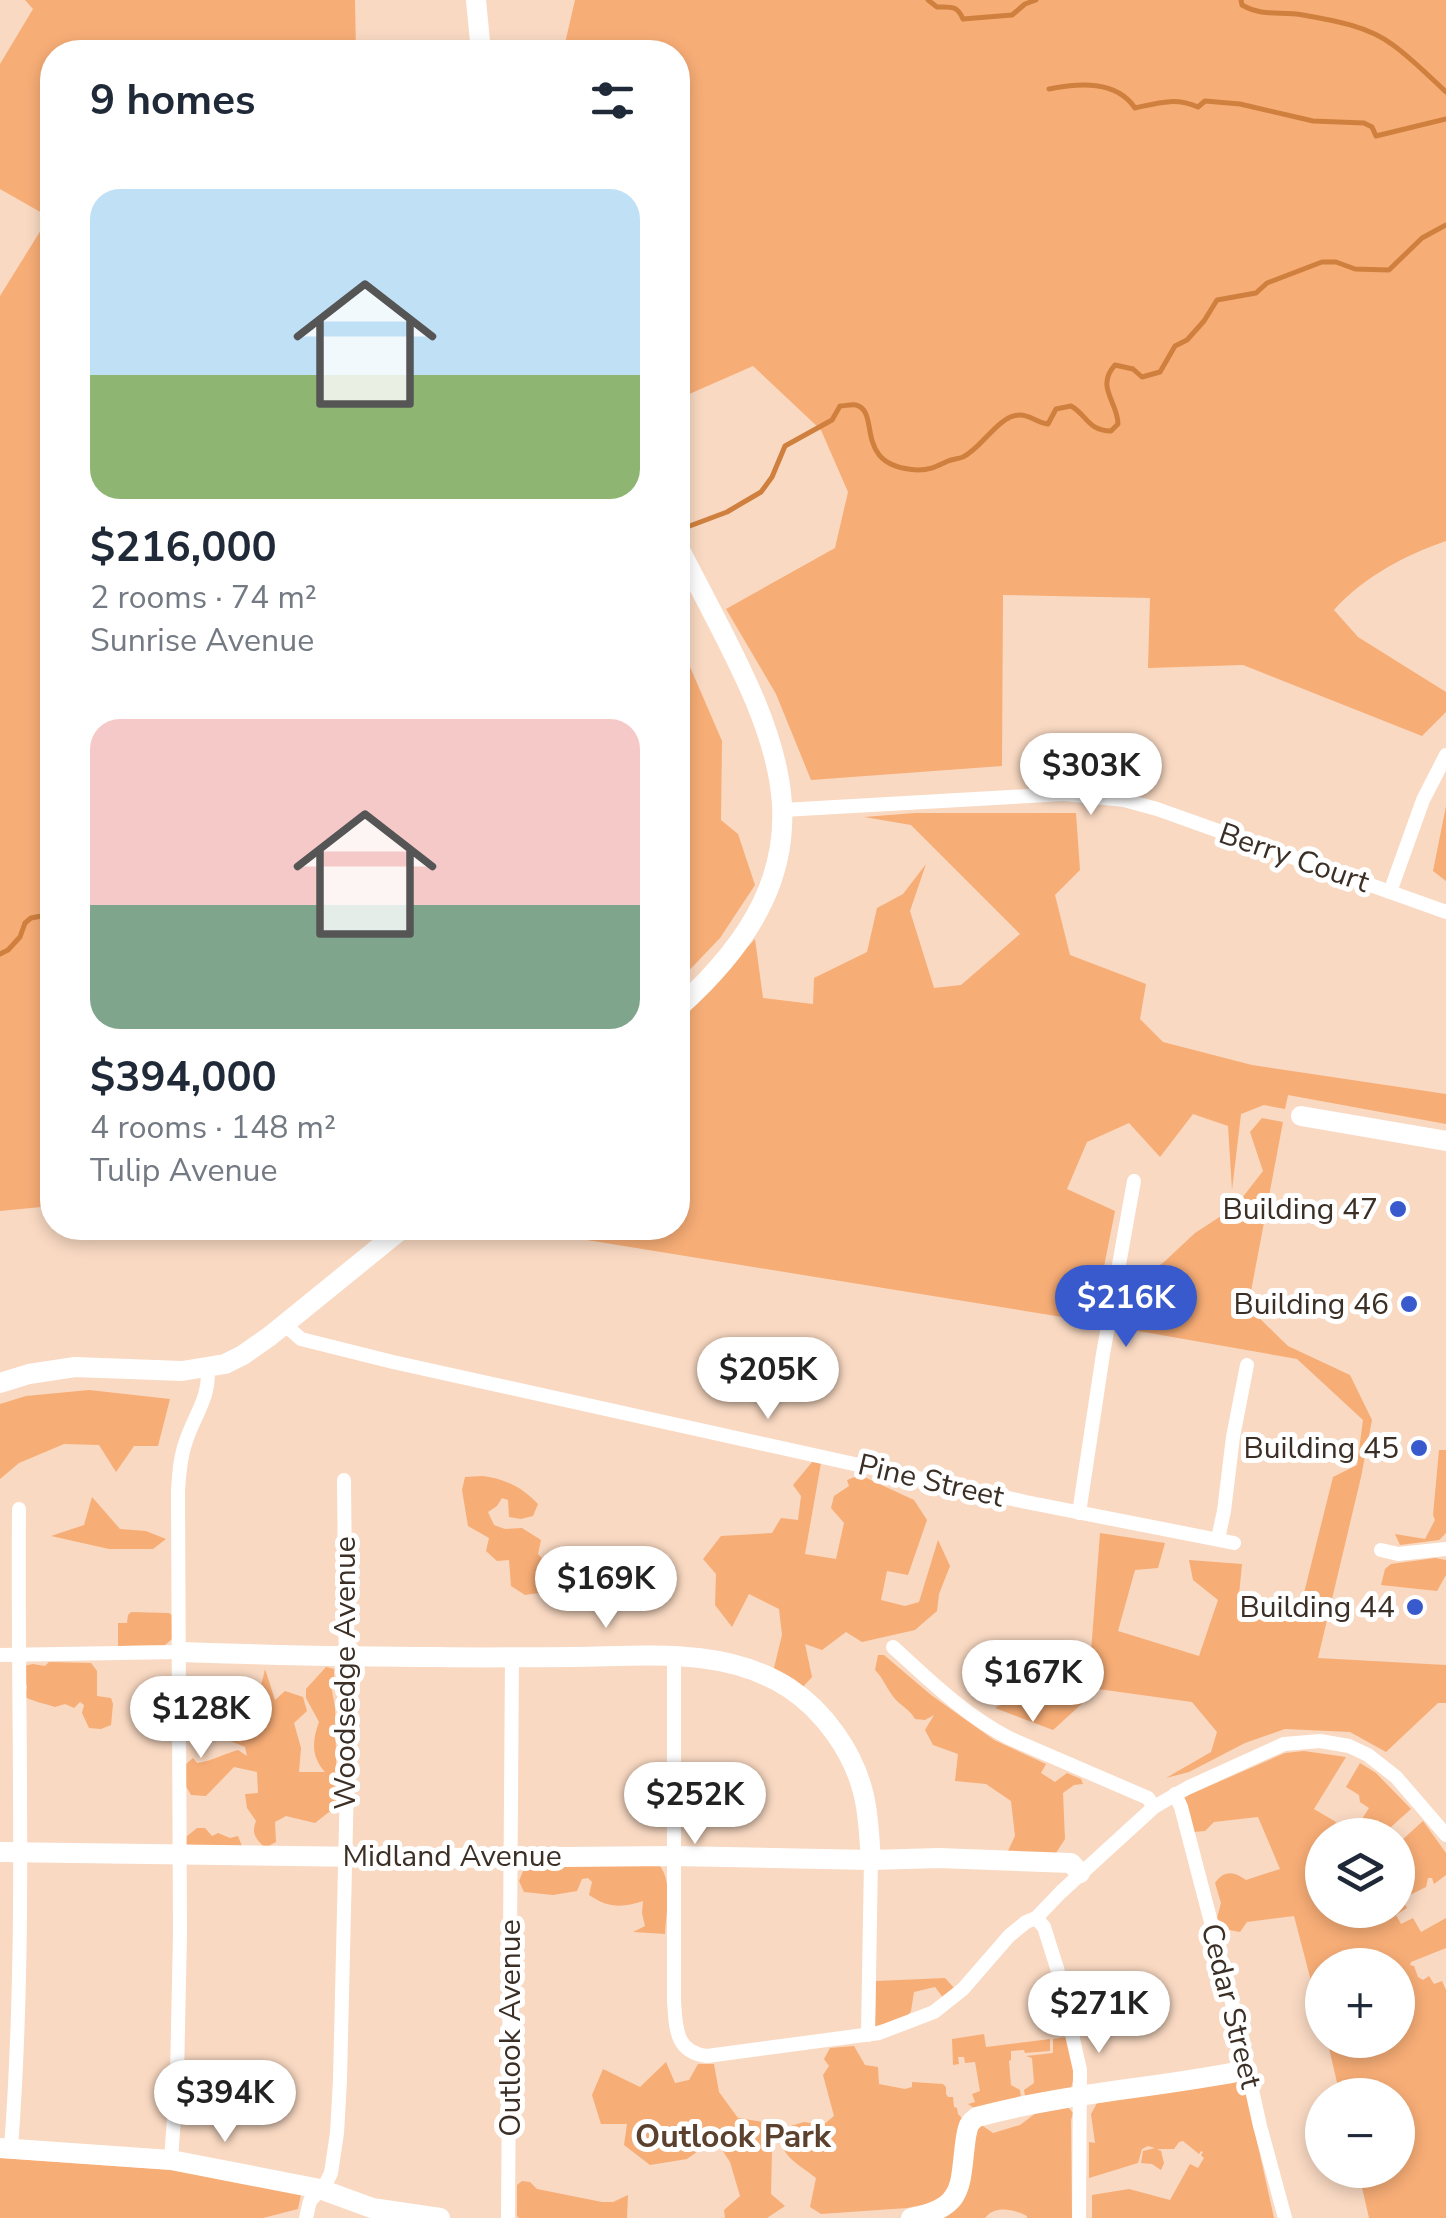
<!DOCTYPE html>
<meta charset="utf-8">
<style>
:root{--surface:#fff;--page:#f6f6f7;--text:#1f2937;--muted:#747a83;--accent:#395acc}
body{margin:0;font-family:"Nunito Sans",sans-serif;background:var(--page);color:var(--text);height:100vh;display:flex;flex-direction:column;font-size:38px;white-space:nowrap}
*{box-sizing:border-box;margin:0}
p{font-size:32px;color:var(--muted)}
.icon{flex:none;width:55px;height:55px;fill:none;stroke:currentColor;stroke-width:2;stroke-linecap:round;stroke-linejoin:round}
.map{position:relative;flex:1;overflow:hidden}
.side{position:absolute;left:40px;top:40px;width:650px;height:1200px;display:flex;flex-direction:column;background:var(--surface);border-radius:40px;box-shadow:0 5px 15px #0003}
.side>*{flex:none}
.buttons{position:absolute;left:1305px;top:1818px;display:grid;gap:20px}
.buttons a{display:grid;place-items:center;width:110px;height:110px;border-radius:50%;background:var(--surface);box-shadow:0 5px 15px #0003;font-size:50px}
.price{position:absolute;translate:-50% -85px;padding:0 22px;border-radius:35px;background:#fff;color:#222;font-size:32px;line-height:65px;filter:drop-shadow(0 2px 5px #0008)}
.price::after{content:'';position:absolute;left:50%;top:60px;width:30px;height:22px;margin-left:-15px;background:inherit;clip-path:polygon(0 0,100% 0,50% 100%)}
.price.selected{background:var(--accent);color:#fff}
ul{padding:0;list-style:none}
li{display:grid;align-content:center;gap:20px;height:530px;padding:0 50px}
li span{display:grid;place-items:center;height:310px;border-radius:30px;color:#555}
li>.icon{margin-inline-start:auto}
span .icon{width:180px;height:180px;fill:#fffc;stroke-width:1}
li b{font-size:42px}
h2{display:flex;justify-content:space-between;align-items:center;height:120px;padding:0 50px;font-size:42px}
.map>svg:first-child{display:block}
</style>
<div class="map">
<svg width="1446" height="2218" viewBox="0 0 1446 2218">
<rect width="100%" height="100%" fill="#f9d9c2"/>
<g fill="#f7ad76">
<polygon points="25,0 355,0 356,52 52,52 52,1206 0,1211 0,296 49,217 0,189 0,64 33,9"/>
<path d="M575,0H1446V541C1405,555 1362,578 1334,610L1358,637L1446,692V712L1422,736L1243,665L1148,668L1150,598L1003,595L1002,766L811,780L776,694L726,609L835,548L848,492L821,430L753,366L678,399V52H563Z"/>
<polygon points="684,653 722,741 721,820 738,834 755,885 720,938 678,982 678,657"/>
<polygon points="1446,806 1446,881 1433,871"/>
<polygon points="915,813 1076,813 1080,870 1055,895 1070,955 1146,984 1140,1019 1163,1042 1252,1065 1446,1094 1446,1124 1288,1095 1285,1109 1264,1105 1241,1114 1232,1190 1228,1126 1193,1114 1160,1157 1129,1123 1087,1142 1067,1189 1115,1211 1093,1322 513,1228 678,1228 678,1022 755,939 763,998 813,1004 814,978 867,952 877,908 903,894 926,864 910,911 934,988 961,985 1020,934 911,825 864,817"/>
<polygon points="1262,1118 1283,1122 1248,1307 1288,1346 1350,1375 1372,1420 1361,1477 1318,1658 1446,1665 1446,1703 1438,1703 1386,1752 1350,1732 1285,1729 1245,1743 1189,1772 1166,1778 1211,1752 1217,1732 1192,1702 1098,1689 1053,1730 995,1708 1091,1652 1100,1533 1165,1543 1158,1568 1135,1570 1118,1631 1199,1656 1218,1600 1193,1580 1189,1560 1242,1564 1237,1615 1297,1621 1333,1477 1357,1465 1363,1420 1297,1359 1121,1328 1130,1287 1164,1262 1195,1233 1235,1207 1263,1171 1250,1132"/>
<polygon points="89,1390 170,1399 158,1446 134,1446 116,1472 99,1445 64,1444 19,1463 0,1479 0,1404 26,1396"/>
<polygon points="1439,1450 1446,1450 1446,1533 1439,1540 1400,1545 1395,1534 1425,1539 1435,1520 1433,1515"/>
<polygon points="813,1461 821,1463 805,1554 836,1559 844,1523 831,1508 834,1496 849,1486 847,1480 860,1475 914,1500 927,1520 908,1575 887,1571 881,1600 905,1606 919,1602 938,1540 950,1566 939,1594 937,1611 915,1630 862,1642 846,1632 822,1650 805,1644 812,1677 801,1689 773,1672 782,1635 779,1609 749,1594 732,1627 715,1605 716,1574 703,1559 721,1536 772,1533 781,1518 798,1520 801,1496 793,1485"/>
<path d="M483,1476C506,1479 523,1488 538,1504L533,1516L521,1519L509,1517L508,1500L502,1498L497,1506L488,1512L494,1525L505,1529L522,1528L541,1540L538,1554C551,1567 549,1579 539,1593L525,1595L511,1586L509,1560L497,1561L486,1551L489,1538L468,1526L462,1490L465,1477Z"/>
<polygon points="92,1497 120,1529 146,1531 166,1539 153,1549 109,1549 51,1536 84,1525"/>
<polygon points="1435,1558 1446,1560 1446,1575 1437,1591 1381,1585 1385,1569 1391,1564"/>
<polygon points="131,1612 169,1613 173,1616 172,1639 165,1645 118,1646 118,1623 127,1623 128,1615"/>
<path d="M878,1655H884L931,1695L994,1740L1046,1764L1041,1773L1055,1782L1067,1773L1081,1779L1083,1784L1074,1785L1063,1793L1065,1839L1056,1853H1007L1015,1836L1011,1801L986,1784L955,1781L958,1754L933,1745L925,1730L934,1715L925,1720L915,1719C909,1709 903,1707 896,1700C887,1690 884,1679 875,1670Z"/>
<path d="M49,1662L91,1663L97,1671V1696L111,1698L113,1704L111,1725L101,1729L89,1728L82,1713L84,1705L80,1702L74,1708L65,1704L55,1707C44,1703 34,1702 25,1697L27,1686L24,1682V1666L33,1664L45,1666Z"/>
<path d="M326,1667L334,1669V1680L331,1685L335,1707L337,1806L334,1814L329,1812L315,1823L286,1816L275,1822L276,1842L265,1848C256,1839 251,1834 256,1821L247,1808L245,1794L258,1793L257,1772L234,1767L206,1796L191,1795L184,1783L186,1764L193,1758L197,1763C213,1761 223,1754 238,1750L247,1756L245,1747L228,1740L194,1743L193,1734L186,1729V1712L199,1707L210,1709L216,1705L220,1711C250,1718 260,1694 265,1669L275,1700L285,1691L303,1697L307,1711L294,1723L301,1748L299,1772H325C311,1756 312,1741 319,1722L306,1698V1689Z"/>
<path d="M1304,1751L1346,1757L1314,1809L1336,1822L1333,1827L1346,1835H1322V1910H1398V1877L1410,1866L1403,1857L1408,1848L1402,1840L1423,1821L1446,1853V1875L1434,1884L1432,1878H1428L1426,1887L1402,1899L1407,1908L1396,1915L1401,1924L1413,1918L1421,1932L1446,1918V1948L1411,1962L1410,1965L1414,1966L1418,1977L1423,1980L1429,1976L1434,1984L1442,1981L1446,1990V2218H1369L1358,2170H1398V2095H1340L1327,2040H1398V1965H1322V2023L1294,1916L1247,1922L1240,1932L1224,1929L1217,1918L1221,1903L1215,1883C1224,1870 1234,1871 1246,1880L1280,1869L1258,1817L1214,1822L1205,1831L1194,1832L1184,1797L1285,1753Z"/>
<polygon points="1360,1763 1376,1773 1411,1809 1382,1835 1352,1835 1369,1808 1360,1802 1359,1795 1346,1787"/>
<polygon points="197,1828 205,1828 212,1836 218,1833 230,1838 238,1836 242,1846 185,1846 186,1837"/>
<path d="M659,1865C673,1880 666,1914 665,1934L633,1932L645,1926L642,1913L643,1901C622,1908 608,1908 589,1895L592,1882L588,1878L582,1879L577,1891L553,1895L524,1892L519,1881L525,1866Z"/>
<polygon points="945,1978 955,1989 945,2000 935,1987 914,1992 911,2011 906,2019 875,2026 876,1981"/>
<polygon points="984,2034 986,2047 1050,2039 1050,2051 1025,2053 1024,2050 1011,2051 1011,2060 1009,2061 1011,2085 1020,2090 1022,2103 974,2108 968,2104 975,2102 972,2094 980,2091 975,2062 965,2063 964,2057 958,2057 959,2064 953,2065 952,2039"/>
<path d="M1067,2037C1071,2054 1078,2074 1070,2090L1026,2102L1024,2090L1034,2083L1032,2058L1026,2056L1053,2053V2039Z"/>
<path d="M854,2046L865,2065L878,2067L879,2084L905,2089L912,2087V2082L943,2084L946,2087V2094L948,2097H953L954,2107L957,2108L958,2114L964,2120L951,2182L942,2196L931,2203L907,2208L821,2214L810,2207L816,2178C799,2164 773,2153 784,2128L804,2122L823,2125L834,2116L823,2075L829,2066L824,2059L830,2048Z"/>
<polygon points="666,2062 675,2083 689,2080 698,2064 714,2064 719,2092 738,2118 763,2122 772,2149 771,2194 785,2206 767,2218 725,2218 724,2210 740,2196 730,2162 715,2139 687,2159 650,2165 624,2145 627,2124 601,2124 592,2095 603,2069 640,2087"/>
<polygon points="1234,2080 1243,2086 1246,2092 1274,2218 1092,2218 1092,2195 1129,2189 1170,2200 1190,2164 1198,2168 1204,2158 1201,2155 1203,2152 1201,2151 1199,2154 1183,2141 1179,2142 1174,2149 1157,2149 1161,2151 1164,2163 1161,2170 1152,2164 1141,2163 1143,2151 1155,2148 1148,2146 1142,2149 1138,2163 1089,2178 1089,2142 1095,2143 1091,2114 1097,2103"/>
<polygon points="261,2084 263,2102 227,2102 227,2085"/>
<path d="M1067,2106L1073,2113L1071,2120L1072,2218H1027V2216C1013,2209 995,2205 985,2218H944C981,2193 961,2158 980,2124L993,2133L1020,2125L1040,2110Z"/>
<polygon points="0,2158 187,2171 301,2195 298,2209 263,2218 0,2218"/>
<polygon points="522,2181 530,2182 537,2189 602,2202 613,2202 628,2195 627,2218 519,2218 517,2216 517,2185"/>
</g>
<g fill="none" stroke-linecap="round" stroke-linejoin="round">
<g stroke="#d0803e" stroke-width="5">
<path d="M928,0L937,7C951,7 957,5 963,19L1012,15L1025,4L1036,0"/>
<path d="M1241,0L1242,5C1263,17 1280,11 1303,15C1332,20 1368,26 1393,45C1411,58 1429,76 1446,92"/>
<path d="M1049,89C1079,83 1116,80 1135,108C1158,103 1175,97 1198,107L1205,101L1240,104L1313,121L1364,123L1372,127L1376,136L1446,119"/>
<path d="M679,530L727,512L761,492L772,477L785,446L832,420L840,406C845,406 851,404 856,405C882,412 851,467 918,470C931,470 937,466 948,461C953,459 958,459 963,457C982,448 998,416 1019,415C1029,414 1037,423 1048,424L1056,409L1071,406C1087,415 1088,431 1111,431L1118,424C1118,402 1095,387 1115,365L1133,369L1142,377L1160,372L1175,346L1187,340L1204,321L1217,300L1256,293L1267,283L1322,262H1336L1355,269L1389,270L1422,238L1446,225"/>
<polyline points="0,954 8,950 20,937 25,923 31,918 52,914"/>
</g>
<g stroke="#fff" stroke-width="14">
<polyline points="783,810 1064,794 1124,800 1157,809 1446,912"/>
<polyline points="1390,892 1423,800 1446,755"/>
<polyline points="284,1324 301,1339 393,1362 1026,1502 1234,1543"/>
<polyline points="1079,1513 1103,1354 1134,1181"/>
<polyline points="1218,1539 1224,1511 1233,1437 1247,1365"/>
<polyline points="1381,1550 1398,1554 1446,1549"/>
<path d="M893,1647C930,1681 965,1715 1009,1738L1148,1798L1154,1807"/>
<polyline points="0,1655 180,1652"/>
<path d="M674,1657V2001C676,2028 675,2052 707,2056L879,2033L934,2012L963,1989L1009,1936L1026,1922L1036,1918L1061,1892L1154,1807L1189,1787L1284,1744L1320,1741L1349,1746L1368,1755L1396,1777L1446,1835"/>
<polyline points="1175,1794 1181,1807 1236,2018 1260,2126 1285,2218"/>
<polyline points="1036,1918 1044,1927 1057,1968 1080,2070 1079,2218"/>
<polyline points="868,2035 871,1860"/>
<path d="M11,2148C27,1936 17,1722 19,1509"/>
<path d="M171,2160L177,2075L180,1934L178,1491C179,1475 180,1459 185,1444C192,1419 212,1395 207,1369"/>
<polyline points="306,2218 310,2201 326,2183 331,2173 337,2133 340,2080 347,1782 344,1480"/>
<polyline points="508,2218 512,1657"/>
</g>
<g stroke="#fff" stroke-width="20">
<polyline points="476,0 481,52"/>
<path d="M678,546C768,723 859,846 678,1008"/>
<polyline points="1301,1116 1446,1141"/>
<polyline points="0,1383 29,1374 75,1367 182,1371 225,1364 243,1355 270,1336 403,1228"/>
<path d="M180,1652C266,1655 352,1657 438,1657C484,1658 529,1657 575,1657C648,1656 725,1647 789,1688C824,1711 853,1752 863,1792C869,1814 869,1837 871,1860"/>
<polyline points="0,1852 440,1858 673,1856 871,1860 939,1858 1071,1863 1080,1873"/>
<polyline points="0,2148 171,2160 320,2189 372,2208 440,2218"/>
<path d="M911,2218C967,2207 959,2185 966,2137C968,2127 968,2123 977,2117C1065,2093 1158,2088 1247,2070"/>
</g>
</g>
<g fill="#395acc" stroke="#fff" stroke-width="4">
<circle cx="1398" cy="1209" r="10"/>
<circle cx="1409" cy="1304" r="10"/>
<circle cx="1419" cy="1448" r="10"/>
<circle cx="1415" cy="1607" r="10"/>
</g>
<g text-anchor="middle" dominant-baseline="central" stroke-width="10" stroke-linejoin="round" paint-order="stroke">
<g font-size="30" fill="#3b2f26" stroke="#fff">
<text transform="translate(1294 858) rotate(19)">Berry Court</text>
<text transform="translate(931 1481) rotate(13)">Pine Street</text>
<text transform="translate(345 1673) rotate(-90)">Woodsedge Avenue</text>
<text x="452" y="1856">Midland Avenue</text>
<text transform="translate(1231 2006) rotate(76)">Cedar Street</text>
<text transform="translate(510 2028) rotate(-90)">Outlook Avenue</text>
</g>
<g font-size="30" fill="#3b2f26" stroke="#fff" text-anchor="end">
<text x="1378" y="1209">Building 47</text>
<text x="1389" y="1304">Building 46</text>
<text x="1399" y="1448">Building 45</text>
<text x="1395" y="1607">Building 44</text>
</g>
<g font-size="32" font-weight="bold" fill="#5b412e" stroke="#fff">
<text x="733" y="2136">Outlook Park</text>
</g>
</g>
</svg>
<div class="buttons">
<a><svg class="icon" aria-label="layers" viewBox="0 0 24 24"><path d="M12 4l9 5-9 5-9-5zM3 14l9 5 9-5"/></svg></a>
<a>+</a>
<a>−</a>
</div>
<b class="price" style="left:1091px;top:818px">$303K</b>
<b class="price selected" style="left:1126px;top:1350px">$216K</b>
<b class="price" style="left:768px;top:1422px">$205K</b>
<b class="price" style="left:606px;top:1631px">$169K</b>
<b class="price" style="left:1033px;top:1725px">$167K</b>
<b class="price" style="left:201px;top:1761px">$128K</b>
<b class="price" style="left:695px;top:1847px">$252K</b>
<b class="price" style="left:1099px;top:2056px">$271K</b>
<b class="price" style="left:225px;top:2145px">$394K</b>
<section class="side">
<h2>9 homes<svg class="icon" aria-label="filters" viewBox="0 0 24 24"><path d="M4 7h16M4 17h16"/><circle cx="9" cy="7" r="2"/><circle cx="15" cy="17" r="2"/></svg></h2>
<ul>
<li><span style="background:linear-gradient(#bfe0f5 60%,#8fb573 0)"><svg class="icon" aria-label="home" viewBox="0 0 24 24"><path d="M3 11l9-7 9 7M6 9v11h12V9"/></svg></span><div><b>$216,000</b><p>2 rooms · 74 m²</p><p>Sunrise Avenue</p></div></li>
<li><span style="background:linear-gradient(#f6c9c9 60%,#7fa58c 0)"><svg class="icon" aria-label="home" viewBox="0 0 24 24"><path d="M3 11l9-7 9 7M6 9v11h12V9"/></svg></span><div><b>$394,000</b><p>4 rooms · 148 m²</p><p>Tulip Avenue</p></div></li>
</ul>
</section>
</div>
